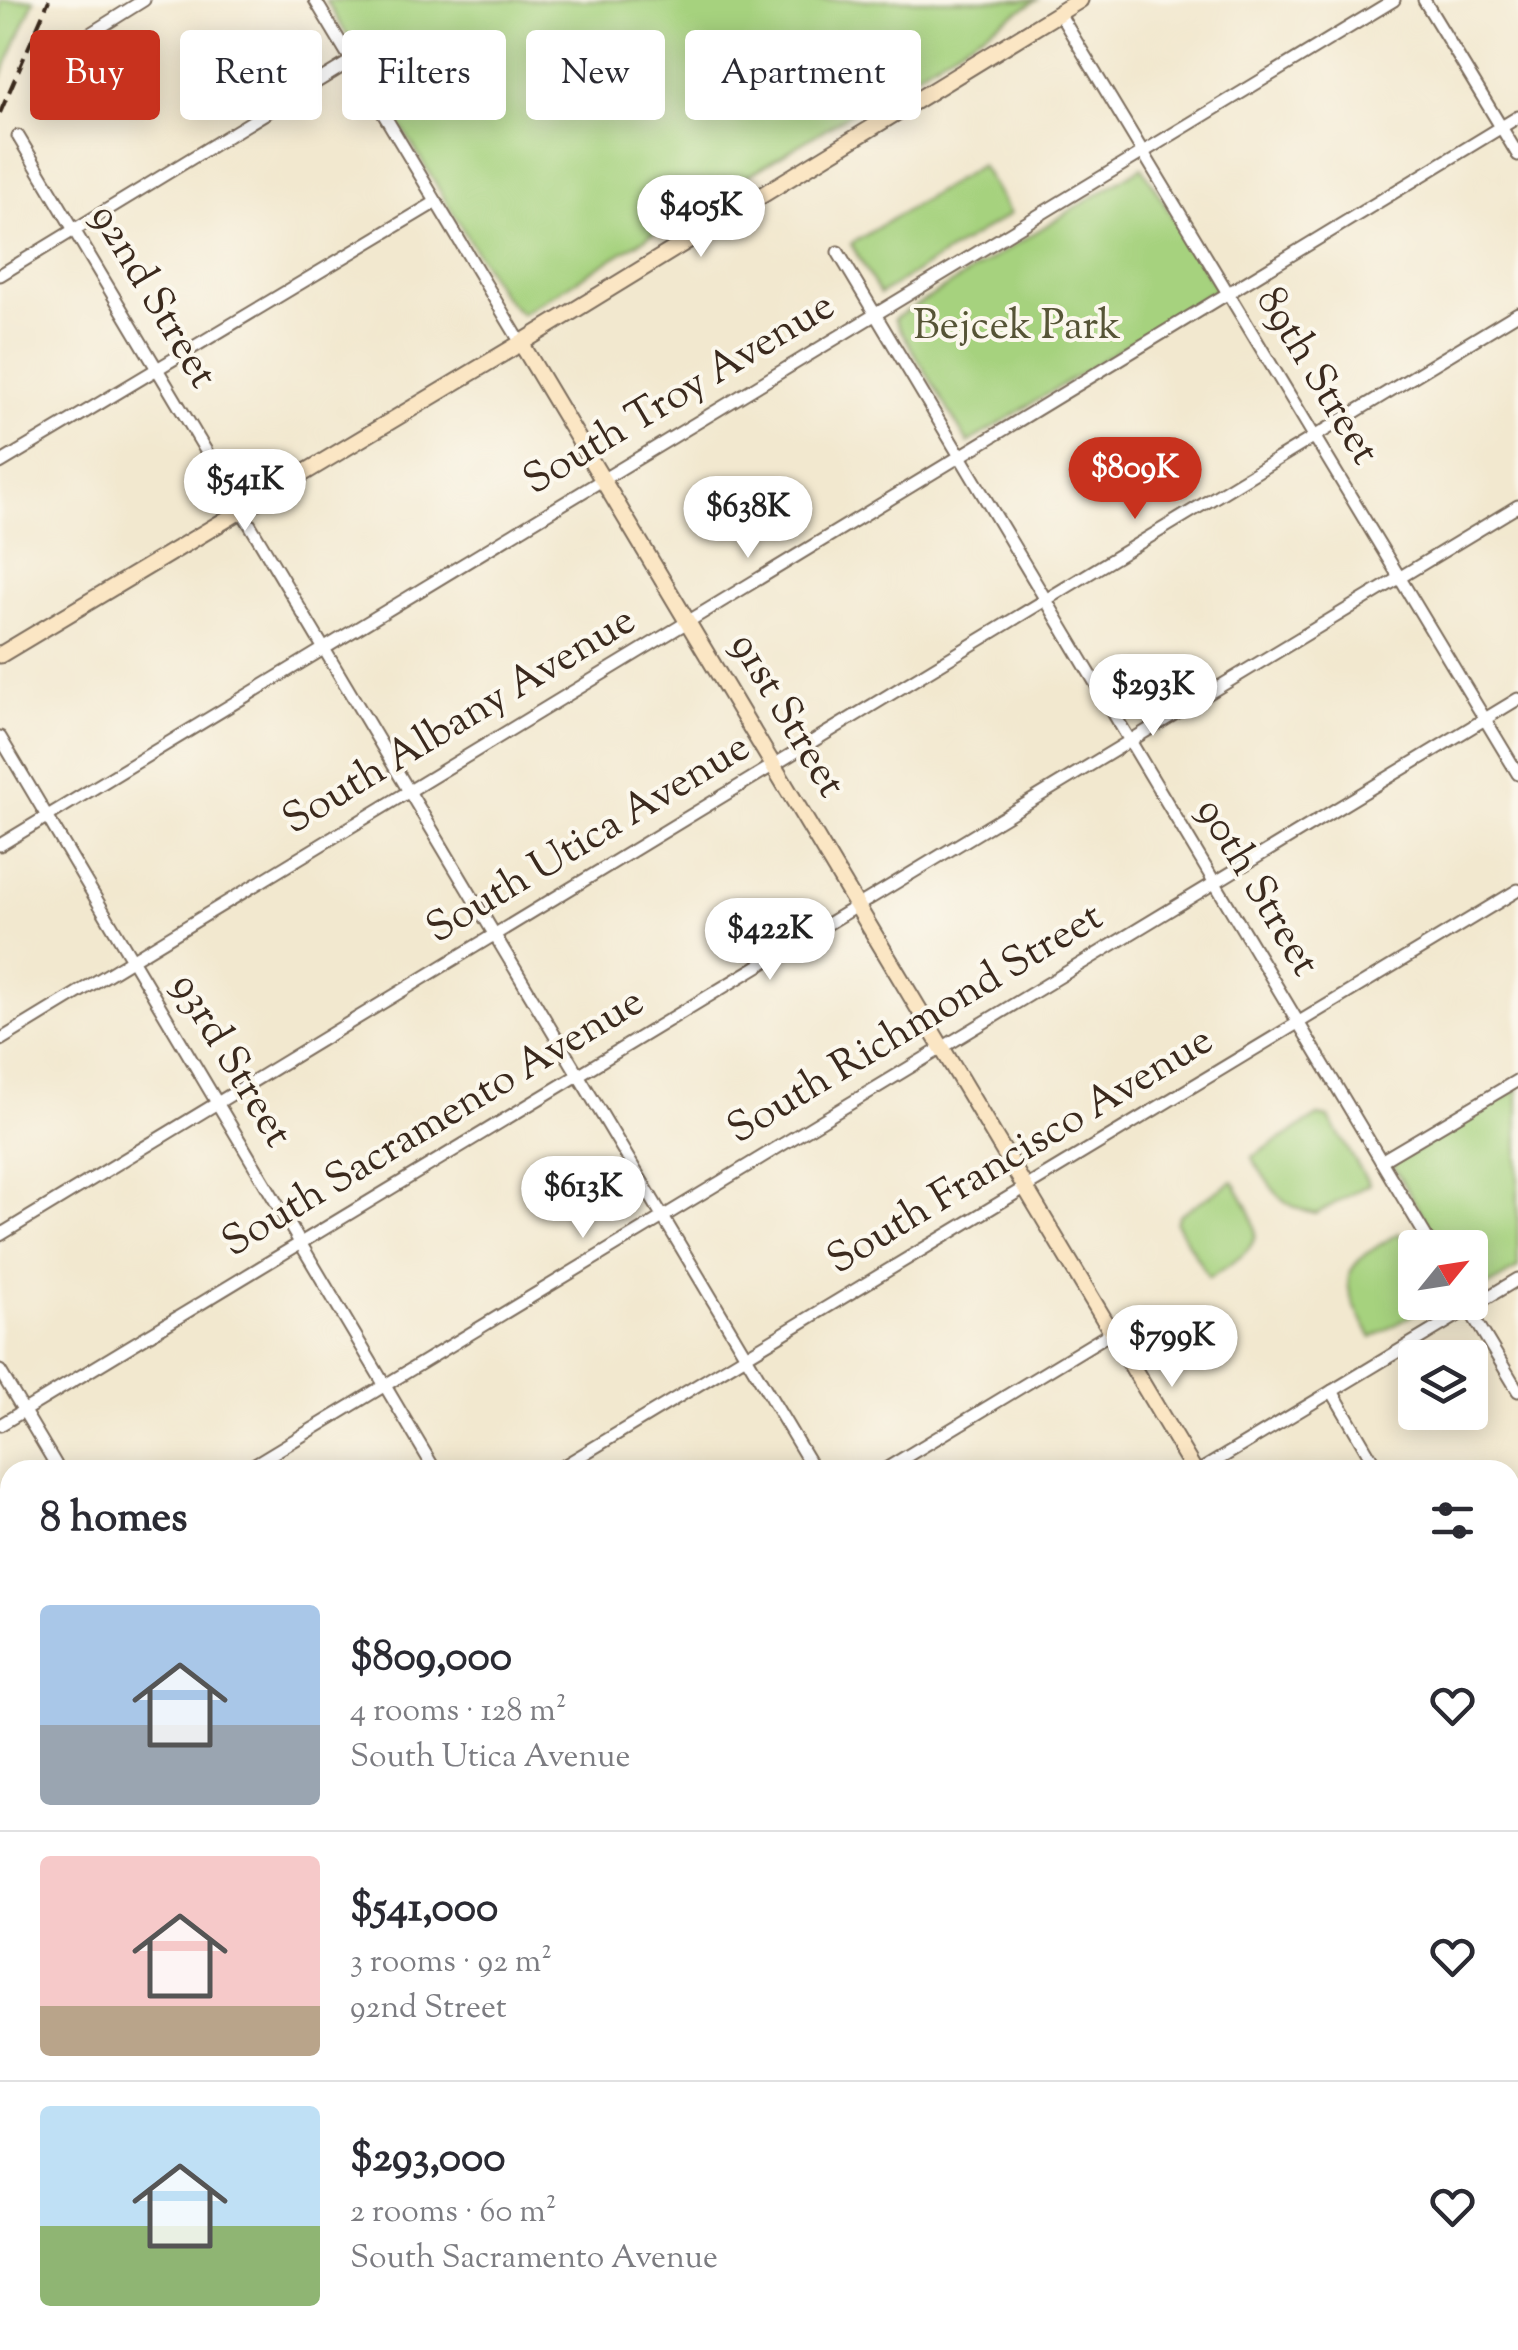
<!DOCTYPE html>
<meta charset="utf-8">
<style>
:root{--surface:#fff;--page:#f7f7f7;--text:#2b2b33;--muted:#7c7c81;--line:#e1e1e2;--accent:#c8321e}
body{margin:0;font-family:"Sorts Mill Goudy",serif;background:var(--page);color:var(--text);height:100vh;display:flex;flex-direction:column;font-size:38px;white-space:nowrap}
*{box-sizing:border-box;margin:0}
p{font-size:32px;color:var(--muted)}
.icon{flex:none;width:55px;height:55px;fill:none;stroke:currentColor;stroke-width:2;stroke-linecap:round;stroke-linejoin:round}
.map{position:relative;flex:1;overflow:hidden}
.sheet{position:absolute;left:0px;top:1460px;width:1520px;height:890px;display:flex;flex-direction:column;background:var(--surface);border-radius:30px 30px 0 0;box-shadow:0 5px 25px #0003}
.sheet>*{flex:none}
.banner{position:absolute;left:30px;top:30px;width:1000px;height:90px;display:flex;gap:20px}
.needle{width:65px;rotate:60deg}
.fabs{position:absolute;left:1398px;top:1230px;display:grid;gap:20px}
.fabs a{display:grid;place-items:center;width:90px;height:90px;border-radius:10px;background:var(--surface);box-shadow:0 5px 25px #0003;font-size:50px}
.price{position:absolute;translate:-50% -85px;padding:0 22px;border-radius:35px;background:#fff;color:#222;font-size:32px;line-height:65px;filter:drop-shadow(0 2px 5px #0008)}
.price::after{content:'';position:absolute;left:50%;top:60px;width:30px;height:22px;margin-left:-15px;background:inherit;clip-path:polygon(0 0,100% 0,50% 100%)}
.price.current{background:var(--accent);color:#fff}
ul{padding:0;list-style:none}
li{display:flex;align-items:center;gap:30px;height:250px;padding:0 40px}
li+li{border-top:2px solid var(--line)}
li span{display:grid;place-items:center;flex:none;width:280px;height:200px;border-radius:10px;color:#555}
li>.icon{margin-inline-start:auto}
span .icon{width:120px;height:120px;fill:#fffc;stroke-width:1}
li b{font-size:42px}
h2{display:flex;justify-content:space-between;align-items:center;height:120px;padding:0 40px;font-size:42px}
.chip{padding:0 35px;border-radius:10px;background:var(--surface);box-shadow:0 5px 25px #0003;font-size:35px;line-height:90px}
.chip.current{background:var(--accent);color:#fff}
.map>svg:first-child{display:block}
</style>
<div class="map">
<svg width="1518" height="2350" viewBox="0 0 1518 2350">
<rect width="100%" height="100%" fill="#fbf7ec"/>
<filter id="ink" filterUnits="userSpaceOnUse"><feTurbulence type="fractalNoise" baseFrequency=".01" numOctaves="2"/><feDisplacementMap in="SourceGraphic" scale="20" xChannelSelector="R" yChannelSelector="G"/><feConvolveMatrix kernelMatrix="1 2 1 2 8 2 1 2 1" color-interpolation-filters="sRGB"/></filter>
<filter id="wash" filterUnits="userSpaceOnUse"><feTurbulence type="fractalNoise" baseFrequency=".0048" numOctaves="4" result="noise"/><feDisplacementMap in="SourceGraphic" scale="40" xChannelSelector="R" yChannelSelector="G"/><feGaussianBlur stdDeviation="2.25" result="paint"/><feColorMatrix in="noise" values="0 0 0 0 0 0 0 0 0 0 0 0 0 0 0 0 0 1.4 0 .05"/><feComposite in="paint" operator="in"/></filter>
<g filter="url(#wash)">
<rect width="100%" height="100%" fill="#f2e8cf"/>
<g fill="#a6d27e" stroke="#707e4e" stroke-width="2.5">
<polygon points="0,0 34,0 0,80"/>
<polygon points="326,0 1037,0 521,314 500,292"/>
<polygon points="981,165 1010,214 880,294 851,244"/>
<polygon points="1142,167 1217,289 968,443 894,319"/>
<polygon points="1518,1089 1518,1268 1472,1296 1470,1248 1442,1247 1392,1165"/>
<path d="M1318,1116L1329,1118L1369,1184L1316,1214C1279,1207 1271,1187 1252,1157Z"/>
<path d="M1233,1181C1267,1237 1264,1244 1209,1278L1176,1223L1179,1215Z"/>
<path d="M1399,1233L1415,1260V1302L1432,1303L1372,1338C1336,1277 1338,1269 1399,1233Z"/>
<polygon points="1510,1706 1518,1719 1518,2001 1510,1988"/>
<polygon points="762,2340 999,2340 982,2350 768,2350"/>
</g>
</g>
<g filter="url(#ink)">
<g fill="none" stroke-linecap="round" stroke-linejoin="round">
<g stroke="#7b6c5c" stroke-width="15">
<g id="street">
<polyline points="315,0 521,343"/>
<polyline points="1424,0 1518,155"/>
<polyline points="1059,13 1518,774"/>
<polyline points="64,50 144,0"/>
<polyline points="18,136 814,1470"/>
<polyline points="838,252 1433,1248"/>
<polyline points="0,275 351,61"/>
<polyline points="0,463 436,202"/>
<polyline points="0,737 435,1470"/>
<polyline points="0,845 1394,0"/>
<polyline points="0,1040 1518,117"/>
<polyline points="1381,1161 1518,1080"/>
<polyline points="0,1235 1518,313"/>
<polyline points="1466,1304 1518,1391"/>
<polyline points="0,1371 59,1470"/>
<polyline points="1332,1391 1378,1470"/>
<polyline points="0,1425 1518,506"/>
<polyline points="245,1470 1518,699"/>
<polyline points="557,1470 1518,890"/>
<polyline points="884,1470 1112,1332"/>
<polyline points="1201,1470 1518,1279"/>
<polyline points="0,1618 10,1612"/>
<polyline points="1510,1660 1518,1655"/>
<polyline points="1510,1693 1518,1707"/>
<polyline points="0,2195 10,2189"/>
<polyline points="0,2320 10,2337"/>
<polyline points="387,2340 393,2350"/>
<polyline points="567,2340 573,2350"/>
<polyline points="751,2340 757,2350"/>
<polyline points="167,2350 183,2340"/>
<polyline points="413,2350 429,2340"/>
</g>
</g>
<g stroke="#7b6c5c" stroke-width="19">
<g id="secondary">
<polyline points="521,343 1194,1470"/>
<polyline points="0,655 521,343 1080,0"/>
<polyline points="1510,2003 1518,2017"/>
</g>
</g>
<g stroke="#7b6c5c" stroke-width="21">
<g id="primary">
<polyline points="0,1982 10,1998"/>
<polyline points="0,2019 10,2036"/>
<polyline points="191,2340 197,2350"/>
<polyline points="214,2340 220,2350"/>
</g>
</g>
<use href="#street" stroke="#fff" stroke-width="11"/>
<use href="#secondary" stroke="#fbe6c4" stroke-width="15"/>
<use href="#primary" stroke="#f4c16b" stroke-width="18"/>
<g stroke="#3b2a1e" stroke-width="4" stroke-dasharray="15 8" stroke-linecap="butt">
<polyline points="0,113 49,0"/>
<polyline points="1510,2047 1518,2042"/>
<polyline points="1021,2350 1037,2340"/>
</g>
</g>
</g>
<g text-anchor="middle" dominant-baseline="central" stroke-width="8" stroke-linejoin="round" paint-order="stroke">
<g font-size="42" fill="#3b2a1e" stroke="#fbf7ec">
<text transform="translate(152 297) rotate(59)">92nd Street</text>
<text transform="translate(1316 377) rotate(59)">89th Street</text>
<text transform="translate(680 395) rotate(-31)">South Troy Avenue</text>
<text transform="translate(786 716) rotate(59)">91st Street</text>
<text transform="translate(460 722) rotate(-31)">South Albany Avenue</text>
<text transform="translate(589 840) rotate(-31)">South Utica Avenue</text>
<text transform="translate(1256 888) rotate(59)">90th Street</text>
<text transform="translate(916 1025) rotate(-31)">South Richmond Street</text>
<text transform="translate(230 1061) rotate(59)">93rd Street</text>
<text transform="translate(434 1124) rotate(-31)">South Sacramento Avenue</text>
<text transform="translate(1021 1152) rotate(-31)">South Francisco Avenue</text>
</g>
<g font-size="42" fill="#565436" stroke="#fbf7ec">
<text x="1017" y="328">Bejcek Park</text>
</g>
</g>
</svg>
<div class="fabs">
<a><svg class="needle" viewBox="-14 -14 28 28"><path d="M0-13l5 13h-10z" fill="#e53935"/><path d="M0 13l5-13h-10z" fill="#7c7c81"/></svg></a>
<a><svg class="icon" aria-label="layers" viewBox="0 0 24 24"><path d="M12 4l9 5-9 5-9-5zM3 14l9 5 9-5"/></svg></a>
</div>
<b class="price" style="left:701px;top:260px">$405K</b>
<b class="price current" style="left:1135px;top:522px">$809K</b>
<b class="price" style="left:245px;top:534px">$541K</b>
<b class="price" style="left:748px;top:561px">$638K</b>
<b class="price" style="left:1153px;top:739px">$293K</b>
<b class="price" style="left:770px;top:983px">$422K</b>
<b class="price" style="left:583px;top:1241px">$613K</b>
<b class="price" style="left:1172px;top:1390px">$799K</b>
<div class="banner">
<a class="chip current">Buy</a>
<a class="chip">Rent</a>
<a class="chip">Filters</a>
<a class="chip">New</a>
<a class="chip">Apartment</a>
</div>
<section class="sheet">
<h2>8 homes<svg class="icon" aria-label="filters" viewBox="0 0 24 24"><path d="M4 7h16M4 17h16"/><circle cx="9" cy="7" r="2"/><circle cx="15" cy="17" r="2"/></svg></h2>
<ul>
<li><span style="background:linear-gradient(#a9c7e8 60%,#9aa5b1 0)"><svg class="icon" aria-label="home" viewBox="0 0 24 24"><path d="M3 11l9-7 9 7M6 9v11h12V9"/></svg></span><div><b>$809,000</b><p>4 rooms · 128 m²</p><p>South Utica Avenue</p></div><svg class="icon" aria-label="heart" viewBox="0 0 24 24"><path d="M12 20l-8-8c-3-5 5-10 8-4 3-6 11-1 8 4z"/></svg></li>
<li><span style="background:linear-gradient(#f6c9c9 75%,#b9a48a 0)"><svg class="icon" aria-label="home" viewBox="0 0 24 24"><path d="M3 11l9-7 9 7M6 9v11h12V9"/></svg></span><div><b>$541,000</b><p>3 rooms · 92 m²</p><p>92nd Street</p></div><svg class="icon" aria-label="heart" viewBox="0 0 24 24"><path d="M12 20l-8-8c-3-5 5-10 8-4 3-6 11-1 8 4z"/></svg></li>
<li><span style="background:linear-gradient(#bfe0f5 60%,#8fb573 0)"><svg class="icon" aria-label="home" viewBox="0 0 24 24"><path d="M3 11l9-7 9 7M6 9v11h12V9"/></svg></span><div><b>$293,000</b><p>2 rooms · 60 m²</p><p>South Sacramento Avenue</p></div><svg class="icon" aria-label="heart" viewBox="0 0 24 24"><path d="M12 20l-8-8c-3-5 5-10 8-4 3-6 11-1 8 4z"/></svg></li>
</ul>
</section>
</div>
